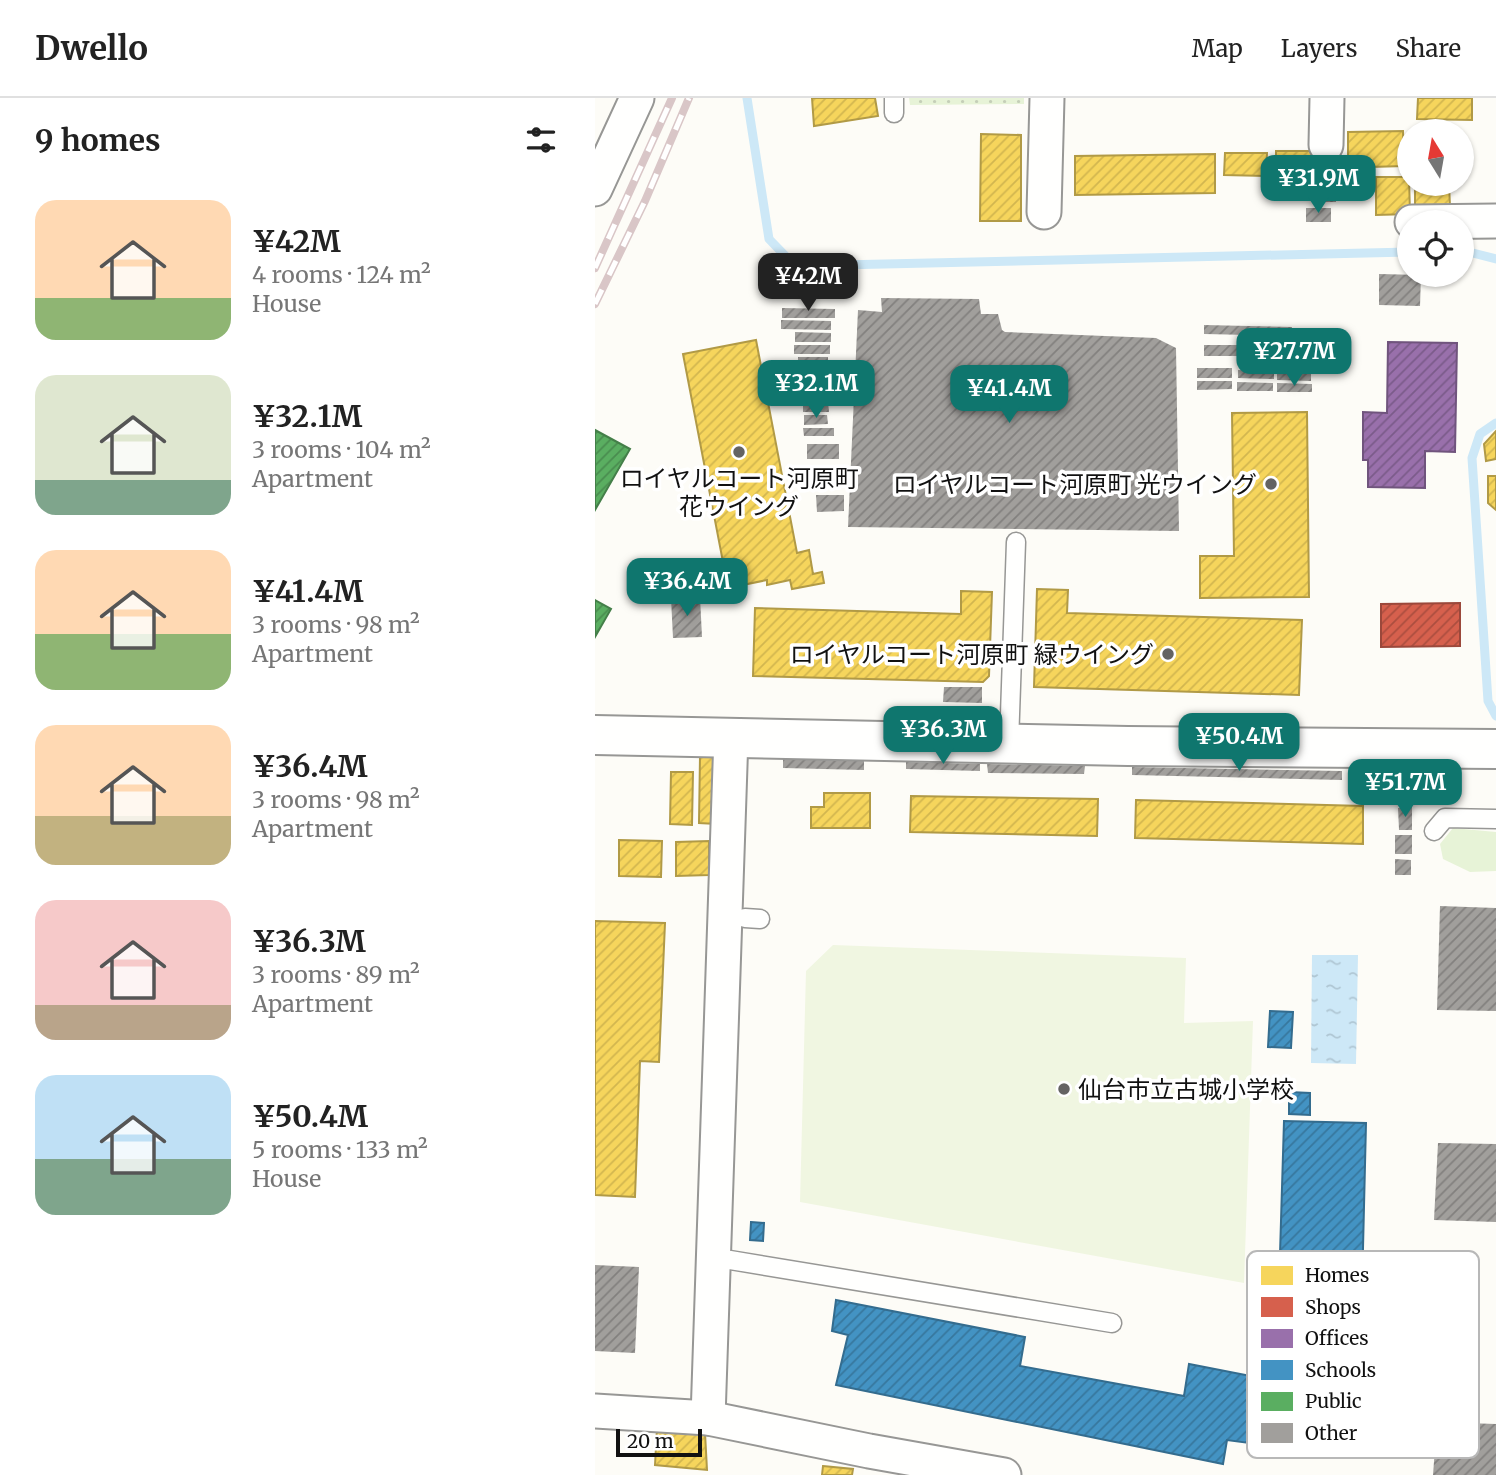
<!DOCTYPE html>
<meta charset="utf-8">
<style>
:root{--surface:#fff;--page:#f6f6f6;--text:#222;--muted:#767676;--line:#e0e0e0;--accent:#0f766e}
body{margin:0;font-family:Merriweather,"Noto Sans JP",serif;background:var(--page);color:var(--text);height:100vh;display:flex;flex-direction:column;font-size:26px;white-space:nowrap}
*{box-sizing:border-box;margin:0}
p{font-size:23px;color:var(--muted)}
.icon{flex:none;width:38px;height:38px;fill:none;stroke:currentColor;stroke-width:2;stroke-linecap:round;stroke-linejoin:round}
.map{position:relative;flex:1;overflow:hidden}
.details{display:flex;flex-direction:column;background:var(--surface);width:595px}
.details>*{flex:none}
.needle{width:46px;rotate:349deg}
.buttons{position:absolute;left:802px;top:21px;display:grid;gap:14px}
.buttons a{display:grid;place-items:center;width:77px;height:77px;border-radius:50%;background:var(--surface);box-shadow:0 2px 5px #0004;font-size:35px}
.scale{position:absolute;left:21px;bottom:18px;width:86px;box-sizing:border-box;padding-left:7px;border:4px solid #111;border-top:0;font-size:19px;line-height:24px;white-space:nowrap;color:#111;-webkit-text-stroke:5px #fff;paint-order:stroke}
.price{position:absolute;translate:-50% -60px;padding:0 16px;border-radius:14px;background:var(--accent);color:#fff;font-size:23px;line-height:46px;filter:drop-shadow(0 2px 4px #0008)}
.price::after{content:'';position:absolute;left:50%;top:42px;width:21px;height:16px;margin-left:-10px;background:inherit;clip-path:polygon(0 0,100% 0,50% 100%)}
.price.selected{background:#222;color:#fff}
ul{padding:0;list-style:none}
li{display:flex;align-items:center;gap:21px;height:175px;padding:0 35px}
li span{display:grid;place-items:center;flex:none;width:196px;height:140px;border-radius:21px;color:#555}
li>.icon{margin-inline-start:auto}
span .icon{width:84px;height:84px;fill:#fffc;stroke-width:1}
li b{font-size:30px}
h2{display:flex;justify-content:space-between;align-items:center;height:84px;padding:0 35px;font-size:30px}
header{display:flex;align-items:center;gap:42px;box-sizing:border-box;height:98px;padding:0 35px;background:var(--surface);border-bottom:2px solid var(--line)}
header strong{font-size:33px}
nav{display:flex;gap:38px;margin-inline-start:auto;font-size:24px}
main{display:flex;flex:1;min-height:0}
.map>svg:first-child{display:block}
</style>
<header>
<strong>Dwello</strong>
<nav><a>Map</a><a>Layers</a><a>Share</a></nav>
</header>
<main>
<section class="details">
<h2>9 homes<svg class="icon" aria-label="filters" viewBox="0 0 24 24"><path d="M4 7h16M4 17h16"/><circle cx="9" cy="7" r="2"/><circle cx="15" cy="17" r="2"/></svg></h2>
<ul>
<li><span style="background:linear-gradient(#ffd9b3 70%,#8fb573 0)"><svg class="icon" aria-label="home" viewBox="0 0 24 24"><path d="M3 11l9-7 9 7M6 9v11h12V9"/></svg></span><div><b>¥42M</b><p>4 rooms · 124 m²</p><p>House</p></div></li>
<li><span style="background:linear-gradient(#dfe7d0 75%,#7fa58c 0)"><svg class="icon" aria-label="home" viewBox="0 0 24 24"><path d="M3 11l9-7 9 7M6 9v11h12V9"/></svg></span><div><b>¥32.1M</b><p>3 rooms · 104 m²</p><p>Apartment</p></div></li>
<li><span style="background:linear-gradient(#ffd9b3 60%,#8fb573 0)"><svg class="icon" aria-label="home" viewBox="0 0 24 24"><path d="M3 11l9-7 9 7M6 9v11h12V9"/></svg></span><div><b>¥41.4M</b><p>3 rooms · 98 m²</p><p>Apartment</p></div></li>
<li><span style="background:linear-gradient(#ffd9b3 65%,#c2b280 0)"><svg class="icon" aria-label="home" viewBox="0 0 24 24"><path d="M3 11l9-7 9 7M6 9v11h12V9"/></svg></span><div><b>¥36.4M</b><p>3 rooms · 98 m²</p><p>Apartment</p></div></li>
<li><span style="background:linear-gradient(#f6c9c9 75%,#b9a48a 0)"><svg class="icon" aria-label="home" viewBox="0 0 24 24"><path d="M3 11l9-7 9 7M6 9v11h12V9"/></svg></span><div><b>¥36.3M</b><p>3 rooms · 89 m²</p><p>Apartment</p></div></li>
<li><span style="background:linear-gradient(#bfe0f5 60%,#7fa58c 0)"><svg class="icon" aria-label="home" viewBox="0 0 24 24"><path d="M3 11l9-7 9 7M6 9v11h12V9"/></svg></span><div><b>¥50.4M</b><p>5 rooms · 133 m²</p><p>House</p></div></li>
</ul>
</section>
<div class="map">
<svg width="901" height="1377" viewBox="0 0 901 1377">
<defs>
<pattern id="park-dots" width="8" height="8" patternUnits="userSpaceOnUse" patternTransform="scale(1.75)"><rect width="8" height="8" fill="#e7f3d7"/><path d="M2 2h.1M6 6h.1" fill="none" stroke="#c5cfb8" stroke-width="1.8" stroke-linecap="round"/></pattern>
<pattern id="water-ripples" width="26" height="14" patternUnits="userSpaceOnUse" patternTransform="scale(1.75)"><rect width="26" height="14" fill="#cde8f7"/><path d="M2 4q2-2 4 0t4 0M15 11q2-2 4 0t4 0" fill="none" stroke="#afc6d3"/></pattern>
<pattern id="homes-hatch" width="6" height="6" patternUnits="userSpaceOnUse" patternTransform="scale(1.75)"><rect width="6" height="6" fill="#f6d55c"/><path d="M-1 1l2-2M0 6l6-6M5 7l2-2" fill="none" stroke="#d2b64f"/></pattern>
<pattern id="shops-hatch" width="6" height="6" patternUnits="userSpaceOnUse" patternTransform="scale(1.75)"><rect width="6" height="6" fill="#d6604d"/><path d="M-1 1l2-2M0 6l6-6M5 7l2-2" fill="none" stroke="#ac4e3f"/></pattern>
<pattern id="offices-hatch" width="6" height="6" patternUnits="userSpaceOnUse" patternTransform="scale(1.75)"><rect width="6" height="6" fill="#9970ab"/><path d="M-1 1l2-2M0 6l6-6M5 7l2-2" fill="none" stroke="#7b5b8a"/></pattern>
<pattern id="schools-hatch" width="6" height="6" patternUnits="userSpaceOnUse" patternTransform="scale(1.75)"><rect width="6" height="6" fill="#4393c3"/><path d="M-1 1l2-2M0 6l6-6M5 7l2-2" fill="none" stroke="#37779d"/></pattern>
<pattern id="public-hatch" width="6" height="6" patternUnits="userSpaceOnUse" patternTransform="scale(1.75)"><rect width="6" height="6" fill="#5aae61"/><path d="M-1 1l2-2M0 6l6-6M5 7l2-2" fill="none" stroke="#498c4f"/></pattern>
<pattern id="building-hatch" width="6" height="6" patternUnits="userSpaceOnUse" patternTransform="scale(1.75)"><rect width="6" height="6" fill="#a19f9c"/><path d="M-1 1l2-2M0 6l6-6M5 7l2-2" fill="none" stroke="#82807e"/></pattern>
</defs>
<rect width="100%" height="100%" fill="#fdfcf7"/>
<polygon fill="#e7f3d7" points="858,730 901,734 901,773 875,774 848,761 845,746"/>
<polygon fill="url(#park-dots)" points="314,0 429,0 429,6 315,7"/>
<polygon fill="#f0f6e1" points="238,847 591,860 589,925 658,923 649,1185 205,1104 211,873"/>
<polygon fill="url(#water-ripples)" points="717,857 763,857 761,966 716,965"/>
<g fill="url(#homes-hatch)" stroke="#b19a46" stroke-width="2">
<polygon points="217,0 280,0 283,18 219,28"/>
<polygon points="823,0 877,0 877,22 822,21"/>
<polygon points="808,33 809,68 775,69 771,81 753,82 753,34"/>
<polygon points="386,36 426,37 426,123 385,123"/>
<polygon points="681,53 718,53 717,90 681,89"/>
<polygon points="630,55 672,55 671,78 629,77"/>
<polygon points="620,56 620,95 480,97 480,58"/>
<polygon points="781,79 814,79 815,116 781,117"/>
<polygon points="820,86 854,86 855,108 820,109"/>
<polygon points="161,242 202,455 214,452 218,476 227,474 229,485 197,491 195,482 172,487 172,482 133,490 88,256"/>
<polygon points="712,314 714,499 605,500 605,458 639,458 637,315"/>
<polygon points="901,333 901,361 891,363 889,346"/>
<polygon points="893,378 901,378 901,412 893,405"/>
<polygon points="442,491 473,492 472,515 707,522 704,597 439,589"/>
<polygon points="366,493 397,494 394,578 388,584 158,578 160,510 366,516"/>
<polygon points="105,658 117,659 122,663 121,726 104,725"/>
<polygon points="76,674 98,674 97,727 75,726"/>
<polygon points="229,695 275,695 275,730 216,730 216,709 229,709"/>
<polygon points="316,698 503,701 502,738 315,734"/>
<polygon points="541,702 768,708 768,746 540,740"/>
<polygon points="24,742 67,743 66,779 24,778"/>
<polygon points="114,743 114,777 81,778 81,744"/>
<polygon points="0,823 70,825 64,964 45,963 40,1099 0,1097"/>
<polygon points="62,1330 110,1335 112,1372 60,1367"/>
<polygon points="228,1368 258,1371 257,1377 227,1377"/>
</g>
<polygon fill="url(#shops-hatch)" stroke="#9b483b" stroke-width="2" points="865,505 865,548 786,549 786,506"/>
<polygon fill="url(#offices-hatch)" stroke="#70547d" stroke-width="2" points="793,244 862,245 860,354 830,353 830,390 773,389 773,362 768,362 768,314 792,315"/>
<g fill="url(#schools-hatch)" stroke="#346c8e" stroke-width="2">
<polygon points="675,913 698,914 696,950 673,949"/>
<polygon points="694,994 715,995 715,1017 694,1016"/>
<polygon points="689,1023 771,1025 767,1192 684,1190"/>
<polygon points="156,1124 169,1125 168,1143 155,1142"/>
<polygon points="241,1202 430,1239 425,1268 589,1298 594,1266 666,1280 654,1345 632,1342 628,1366 241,1287 253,1237 237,1233"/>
</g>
<g fill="url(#public-hatch)" stroke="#447f49" stroke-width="2">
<polygon points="0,332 35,351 0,412"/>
<polygon points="0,502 16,511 0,539"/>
</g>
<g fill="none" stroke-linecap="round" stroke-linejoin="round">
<g stroke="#cde8f7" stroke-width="9">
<polyline points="152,0 174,141 200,168 814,154"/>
<polyline points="866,152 901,161"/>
<polyline points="901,325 885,336 877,360 893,603 901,618"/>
</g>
</g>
<g fill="url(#building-hatch)">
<polygon points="723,77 741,77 741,104 722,104"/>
<rect x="711" y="110" width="25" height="14"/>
<polygon points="784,176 826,177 825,208 784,207"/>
<polygon points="286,200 384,201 386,216 403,216 407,232 410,234 561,240 581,250 584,433 253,429 263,212 287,214"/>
<polygon points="187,210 240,211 240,220 187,220"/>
<polygon points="186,222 236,223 236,232 186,231"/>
<polygon points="609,227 697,229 697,238 609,236"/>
<polygon points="200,234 236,235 236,244 200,244"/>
<rect x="199" y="247" width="36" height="9"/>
<polygon points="609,247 702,247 701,258 609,258"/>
<rect x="203" y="259" width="30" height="10"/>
<rect x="602" y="270" width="35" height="10"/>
<polygon points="206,271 234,272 233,280 205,279"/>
<polygon points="643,272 679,273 679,281 643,280"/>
<polygon points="682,274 716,274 716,283 682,282"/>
<polygon points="205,282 234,282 234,291 205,290"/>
<polygon points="602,283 637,283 637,291 602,292"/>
<polygon points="642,284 678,285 678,293 642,293"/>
<polygon points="682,285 717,286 717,294 682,294"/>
<rect x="206" y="293" width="28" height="8"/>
<polygon points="208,304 233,304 234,314 208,314"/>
<polygon points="209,317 232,317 233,326 209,327"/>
<polygon points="208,330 239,330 239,338 209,338"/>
<rect x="212" y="346" width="32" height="15"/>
<polygon points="218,372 247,373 247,387 218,386"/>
<polygon points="221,397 249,397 249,413 222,414"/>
<polygon points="105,499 107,539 78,540 76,500"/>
<polygon points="349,589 387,589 387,605 348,604"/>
<polygon points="188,661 269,663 269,672 188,670"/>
<polygon points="311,664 385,666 385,673 311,671"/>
<polygon points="392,666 490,668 489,676 393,675"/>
<polygon points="537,669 747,673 747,682 537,677"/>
<polygon points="817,709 817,732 804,732 803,710"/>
<rect x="800" y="737" width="17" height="19"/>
<polygon points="800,761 816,762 816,777 800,777"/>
<polygon points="845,808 901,810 901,913 842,912"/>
<polygon points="843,1045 901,1046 901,1124 839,1122"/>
<polygon points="0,1167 44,1169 40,1255 0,1253"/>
<polygon points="842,1324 901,1326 901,1377 838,1377"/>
</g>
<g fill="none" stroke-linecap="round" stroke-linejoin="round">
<g stroke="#979795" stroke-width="21">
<g id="service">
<polyline points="299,15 299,0"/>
<polyline points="414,645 421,444"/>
<polyline points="839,733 850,720 901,721"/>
<polyline points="150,820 165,821"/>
<polyline points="118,1163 135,1162 517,1225"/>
</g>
</g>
<g stroke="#979795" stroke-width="37">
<g id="minor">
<polyline points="731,47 732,0"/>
<polyline points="0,91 42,0"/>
<polyline points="449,114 452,0"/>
<polyline points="817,124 901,123"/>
<polyline points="0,1313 113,1320 274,1353 409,1377"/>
<polyline points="113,1320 136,638"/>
</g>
</g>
<g stroke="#979795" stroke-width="42">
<polyline id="tertiary" points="0,637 533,648 901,651"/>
</g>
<use href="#service" stroke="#fffffe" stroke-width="18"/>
<use href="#minor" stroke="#fffffe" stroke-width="33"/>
<use href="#tertiary" stroke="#fffffe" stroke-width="38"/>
<g stroke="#d9c6c7" stroke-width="8">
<g id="rail">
<polyline points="0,170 77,0"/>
<polyline points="0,206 50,103 94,0"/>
</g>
</g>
<use href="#rail" stroke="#fff" stroke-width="5" stroke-dasharray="16" stroke-linecap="butt"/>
</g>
<g fill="#646362" stroke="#fff" stroke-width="2.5">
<circle cx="144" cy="354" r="7"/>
<circle cx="676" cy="386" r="7"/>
<circle cx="573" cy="556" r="7"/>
<circle cx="469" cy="991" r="7"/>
</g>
<g text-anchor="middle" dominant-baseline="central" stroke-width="7" stroke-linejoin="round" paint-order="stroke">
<g font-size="24" fill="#111" stroke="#fff" text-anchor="end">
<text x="144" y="380" text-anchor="middle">ロイヤルコート河原町<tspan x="144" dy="28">花ウイング</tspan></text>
<text x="662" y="386">ロイヤルコート河原町 光ウイング</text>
<text x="559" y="556">ロイヤルコート河原町 緑ウイング</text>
<text x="483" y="991" text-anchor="start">仙台市立古城小学校</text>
</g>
</g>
<rect x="652" y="1153" width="232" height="207" rx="10" fill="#fff" stroke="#b8b8b8" stroke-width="2"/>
<rect x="666" y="1168" width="32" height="19" fill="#f6d55c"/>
<rect x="666" y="1199" width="32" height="20" fill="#d6604d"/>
<rect x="666" y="1231" width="32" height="19" fill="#9970ab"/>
<rect x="666" y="1262" width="32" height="20" fill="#4393c3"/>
<rect x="666" y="1294" width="32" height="19" fill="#5aae61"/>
<rect x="666" y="1325" width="32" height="20" fill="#a19f9c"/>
<g font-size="19" fill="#111">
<text x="710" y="1184">Homes</text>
<text x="710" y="1216">Shops</text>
<text x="710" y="1247">Offices</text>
<text x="710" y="1279">Schools</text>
<text x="710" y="1310">Public</text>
<text x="710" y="1342">Other</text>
</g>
</svg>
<div class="buttons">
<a><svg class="needle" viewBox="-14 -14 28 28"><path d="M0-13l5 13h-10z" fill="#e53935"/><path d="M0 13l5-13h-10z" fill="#767676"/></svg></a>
<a><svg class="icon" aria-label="locate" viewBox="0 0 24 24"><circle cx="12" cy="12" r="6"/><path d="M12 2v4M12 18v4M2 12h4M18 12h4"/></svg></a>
</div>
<div class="scale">20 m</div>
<b class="price" style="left:723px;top:117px">¥31.9M</b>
<b class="price selected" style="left:213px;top:215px">¥42M</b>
<b class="price" style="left:699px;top:290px">¥27.7M</b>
<b class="price" style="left:221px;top:322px">¥32.1M</b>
<b class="price" style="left:414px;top:327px">¥41.4M</b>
<b class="price" style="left:92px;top:520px">¥36.4M</b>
<b class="price" style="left:348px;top:668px">¥36.3M</b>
<b class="price" style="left:644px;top:675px">¥50.4M</b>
<b class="price" style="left:810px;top:721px">¥51.7M</b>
</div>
</main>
